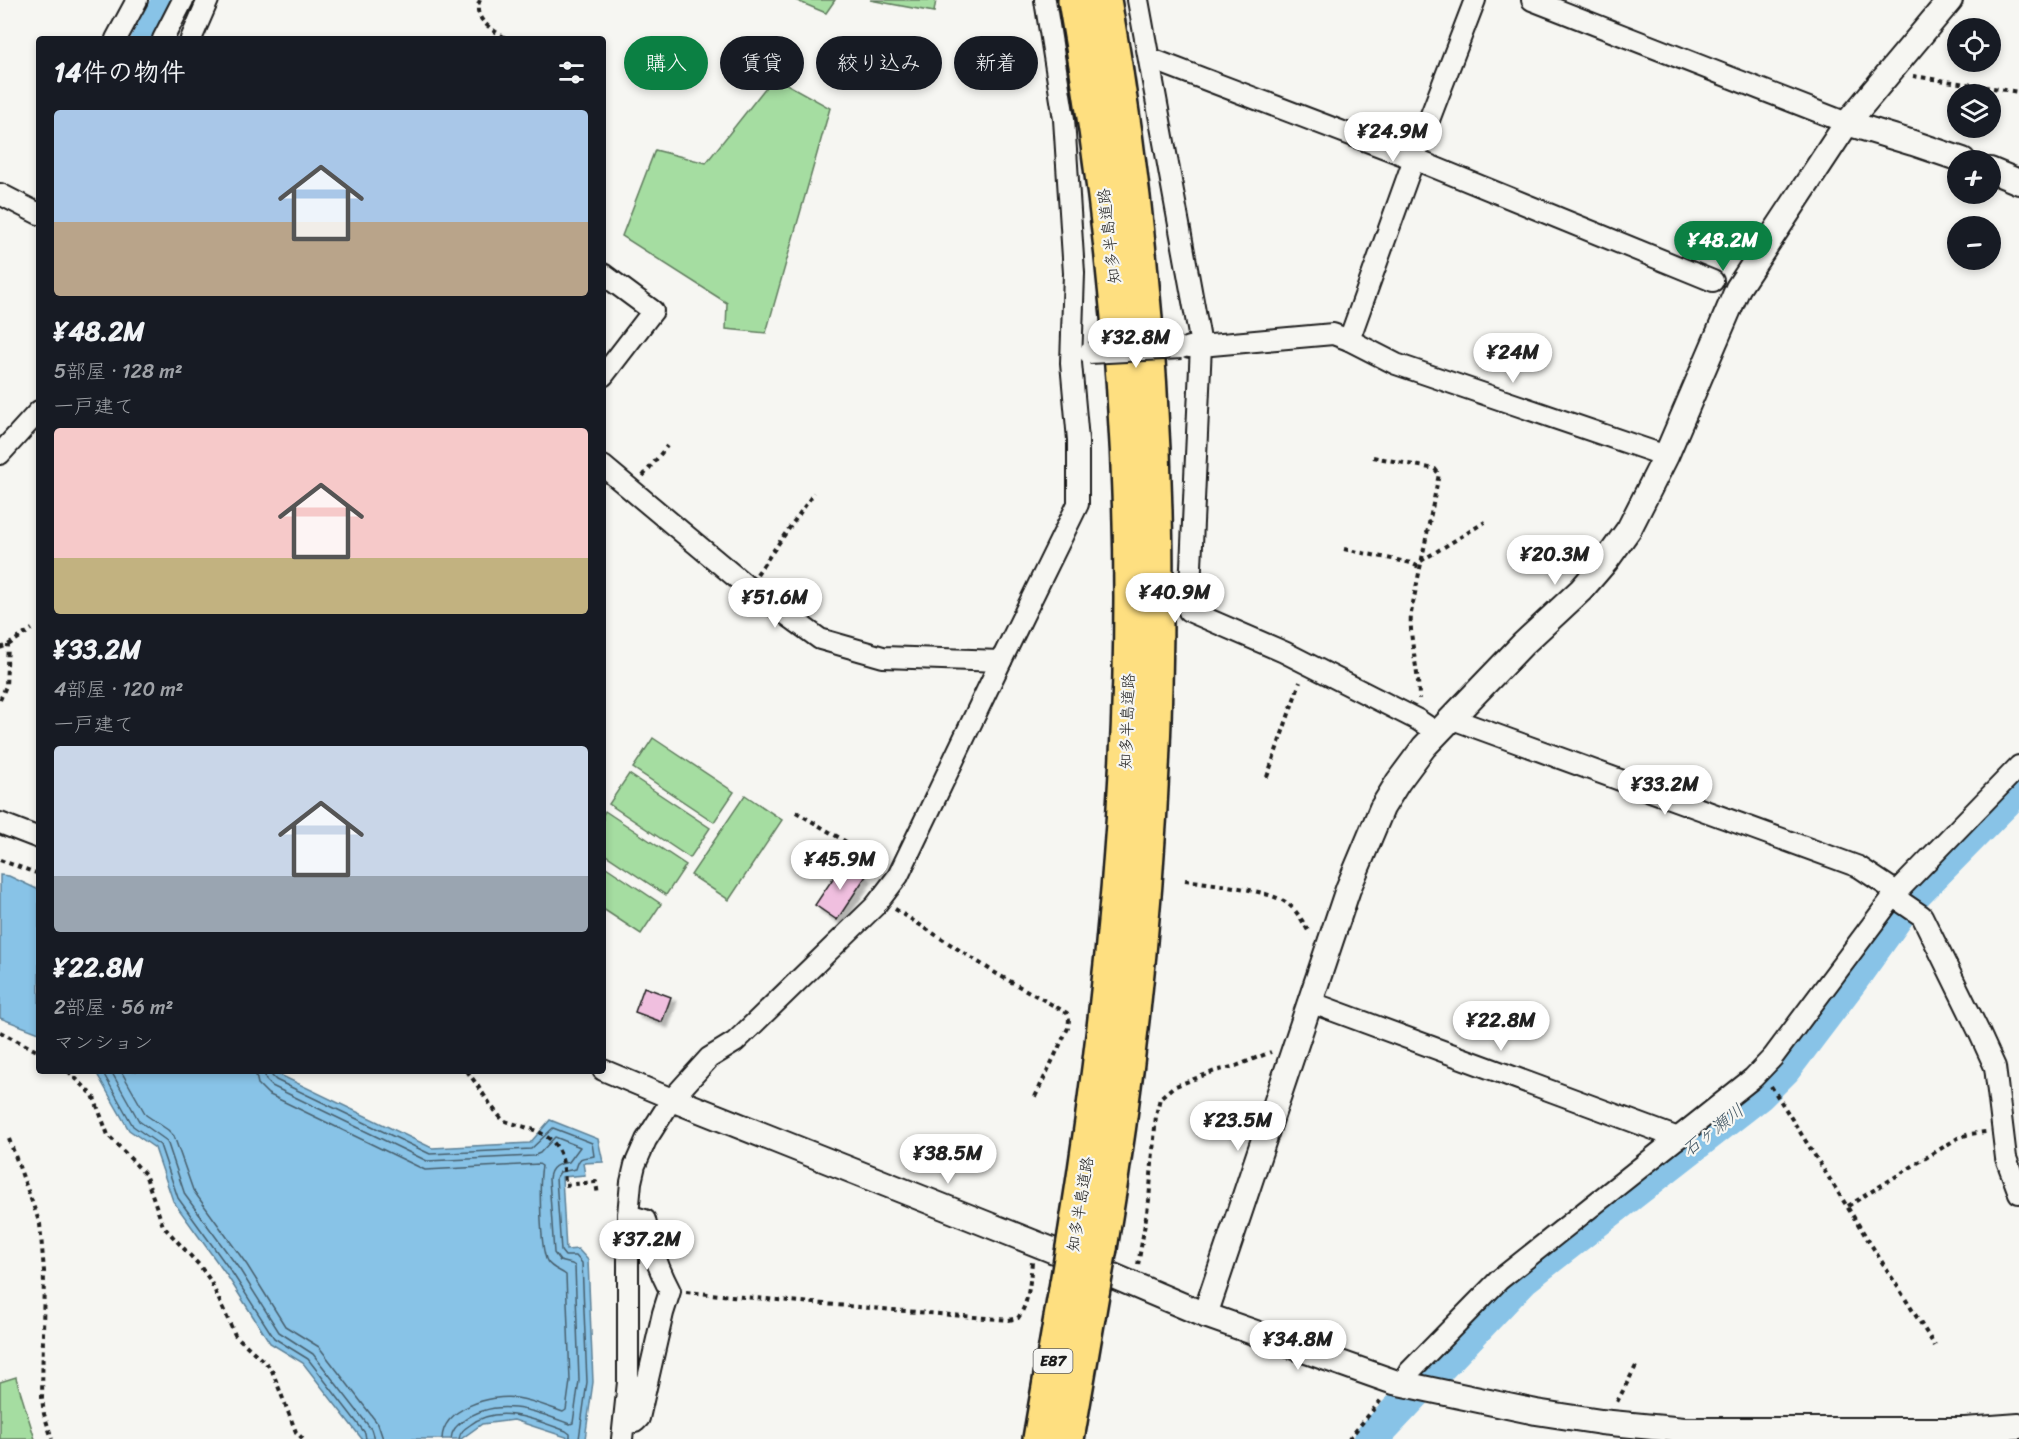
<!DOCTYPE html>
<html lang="ja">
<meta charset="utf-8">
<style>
:root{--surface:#171b24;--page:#20242c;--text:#f1f3f6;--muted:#9ea1a6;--accent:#0b8043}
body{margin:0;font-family:Sriracha,"Klee One",sans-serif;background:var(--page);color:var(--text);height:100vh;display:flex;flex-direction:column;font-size:22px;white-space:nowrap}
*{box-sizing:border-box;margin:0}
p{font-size:20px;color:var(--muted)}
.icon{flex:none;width:33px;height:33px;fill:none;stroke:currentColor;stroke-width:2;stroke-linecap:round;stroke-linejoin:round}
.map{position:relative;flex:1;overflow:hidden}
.panel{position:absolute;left:36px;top:36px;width:570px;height:1038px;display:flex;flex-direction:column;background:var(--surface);border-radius:6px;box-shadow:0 3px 9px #0003}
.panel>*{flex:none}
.top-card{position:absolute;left:624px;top:36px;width:570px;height:54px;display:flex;gap:12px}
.controls{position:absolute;left:1947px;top:18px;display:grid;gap:12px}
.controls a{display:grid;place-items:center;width:54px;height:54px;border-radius:50%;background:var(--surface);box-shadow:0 3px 9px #0003;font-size:30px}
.price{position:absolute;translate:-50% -51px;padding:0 14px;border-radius:21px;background:#fff;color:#222;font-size:20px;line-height:39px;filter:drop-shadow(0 2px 3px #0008)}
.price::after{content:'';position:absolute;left:50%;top:36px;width:18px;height:14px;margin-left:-9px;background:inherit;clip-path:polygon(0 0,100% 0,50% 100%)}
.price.selected{background:var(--accent);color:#fff}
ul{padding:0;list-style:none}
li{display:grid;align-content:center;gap:12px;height:318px;padding:0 18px}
li span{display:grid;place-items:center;height:186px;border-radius:6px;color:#555}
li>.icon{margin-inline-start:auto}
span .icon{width:108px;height:108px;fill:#fffc;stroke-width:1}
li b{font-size:26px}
h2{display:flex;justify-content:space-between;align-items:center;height:72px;padding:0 18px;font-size:26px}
.pill{padding:0 21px;border-radius:27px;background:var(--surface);box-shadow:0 3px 9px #0003;font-size:21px;line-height:54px}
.pill.selected{background:var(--accent);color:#fff}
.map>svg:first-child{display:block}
</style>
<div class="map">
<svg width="2019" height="1439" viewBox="0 0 2019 1439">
<defs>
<filter id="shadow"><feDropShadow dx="5.5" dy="5.5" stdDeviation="1.5" flood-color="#0004"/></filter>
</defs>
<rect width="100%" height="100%" fill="#f6f6f2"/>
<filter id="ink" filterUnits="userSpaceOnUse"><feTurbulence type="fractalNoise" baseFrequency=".0167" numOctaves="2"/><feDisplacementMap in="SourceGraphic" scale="12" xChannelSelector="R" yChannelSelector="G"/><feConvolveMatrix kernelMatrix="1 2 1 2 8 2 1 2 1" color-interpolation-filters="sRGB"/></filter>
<g filter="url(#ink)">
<g fill="#a5dda1" stroke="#607c5e" stroke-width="1.5">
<polygon points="795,0 835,0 826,13"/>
<polygon points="870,0 936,0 934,12"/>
<polygon points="774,77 830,108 766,333 726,329 727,303 622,236 655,150 706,163"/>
<polygon points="653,738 734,792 714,822 633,768"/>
<polygon points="629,774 710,828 690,858 609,804"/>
<polygon points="745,795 782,820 729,900 691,875"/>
<polygon points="605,811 686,865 666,895 603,853 603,815"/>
<polygon points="603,865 661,904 641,934 603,909"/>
<polygon points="16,1377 16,1378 35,1439 0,1439 0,1382"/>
</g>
<g fill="#88c3e7" stroke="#5d8096" stroke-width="1.5">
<polygon points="0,875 9,876 39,890 39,1033 0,1018"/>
<polygon points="94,1071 277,1071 278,1074 432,1148 530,1143 550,1120 598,1139 603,1162 583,1163 585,1175 562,1177 566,1250 578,1249 588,1260 593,1382 585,1439 572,1439 514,1420 482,1424 461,1439 362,1439 303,1363 270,1343 228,1277 173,1201 155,1148 129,1130 97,1074"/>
</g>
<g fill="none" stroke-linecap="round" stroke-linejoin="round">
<g stroke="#475f6d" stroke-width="1.5">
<polyline points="102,1071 133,1126 160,1145 178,1198 233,1274 274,1338 308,1359 365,1433 366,1439"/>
<polyline points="111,1071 139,1121 167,1141 185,1195 240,1270 279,1332 313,1354 371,1429 374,1439"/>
<polyline points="121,1071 146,1115 168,1130 174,1136 193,1190 247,1265 285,1326 319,1347 378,1424 383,1439"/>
<path d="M255,1071L258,1084L268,1094L425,1170L539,1164L542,1166C539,1181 540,1248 547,1261C552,1269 560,1270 566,1275L570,1381L566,1410L563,1412C548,1407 532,1400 517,1398C491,1394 443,1408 442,1439"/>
<path d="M264,1071L266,1080L272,1086L427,1161L533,1156L540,1153L555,1137L580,1147L569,1162C558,1164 550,1166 549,1179L554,1253L560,1261L572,1264L575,1266L579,1381L573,1423L570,1424C535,1411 497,1396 463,1421C456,1426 452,1430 451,1439"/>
<path d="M272,1071V1076L276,1080L430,1154L531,1149L553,1128L592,1143L594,1156C581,1159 580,1155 576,1169L560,1172L556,1178L561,1251L565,1256H576L582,1263L587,1382L579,1439"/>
<path d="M459,1439C460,1432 464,1429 470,1425C499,1403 536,1420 566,1431L570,1434V1439"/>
</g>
<polyline stroke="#88c3e7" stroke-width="20" points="141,39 161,0"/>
<polyline stroke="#88c3e7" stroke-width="34" points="1371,1439 1523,1278 1759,1094 1784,1069 1849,983 1909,899 2019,787"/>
</g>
<g fill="#f0bfdf" stroke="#1c1c1c" stroke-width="1.5" filter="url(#shadow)">
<polygon points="844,862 866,876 837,920 815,905"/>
<polygon points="644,987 671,997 662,1022 635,1012"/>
</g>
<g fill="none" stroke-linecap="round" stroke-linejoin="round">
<g stroke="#1c1c1c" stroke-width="24">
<g id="minor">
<polyline points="1138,0 1201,345 1189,611 1284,652 1418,720 1436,732"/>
<polyline points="1532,0 1847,123"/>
<polyline points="116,39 137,0"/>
<polyline points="163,39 183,0"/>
<polyline points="191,39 208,0"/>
<polyline points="1149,58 1414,159 1713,281"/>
<polyline points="0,194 39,214"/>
<polyline points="603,274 653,311 603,376"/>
<polyline points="1349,340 1414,159 1475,0"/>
<polyline points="1189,347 1333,334 1349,340 1396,364 1666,456"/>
<polyline points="0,454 39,411"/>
<polyline points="603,466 744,584 820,639 883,657 1001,661"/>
<polyline points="1450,718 1859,867 1889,887 1900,901 1922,916 1979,1032 1995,1067 2006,1158 2019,1193"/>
<polyline points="0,823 39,838"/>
<polyline points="1310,1002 1678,1138"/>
<polyline points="603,1070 672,1099"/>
<polyline points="1402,1384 1409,1372 1499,1280 1753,1078 1773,1057 1895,894 2019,766"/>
<path d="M625,1423L635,1422L639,1418L663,1313L670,1291C658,1268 650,1246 645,1220L628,1215"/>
<polyline points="622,1439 628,1382 628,1215 631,1182 635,1165 646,1140 672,1099 709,1058 735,1042 875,906 898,876 1001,661 1078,504 1078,440 1071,363 1074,273 1064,119 1045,0"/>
</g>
</g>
<g stroke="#1c1c1c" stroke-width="28">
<g id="tertiary">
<polyline points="1847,123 1913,143 1963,160"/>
<polyline points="1990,170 2019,182"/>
<polyline points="672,1099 1052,1250 1205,1315 1394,1382 1536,1412 1601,1422 1684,1430 1965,1430 2019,1426"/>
<polyline points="1205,1315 1348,889 1382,808 1398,782 1424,747 1523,644 1581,590 1606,561 1629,529 1666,456 1738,288 1847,123 1950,0"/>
</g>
</g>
<g stroke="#1c1c1c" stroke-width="38">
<g id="motorway">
<path d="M1075,1235C1109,1024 1131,810 1131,596C1131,396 1110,196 1075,0"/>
<path d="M1100,1248C1170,833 1178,415 1104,0"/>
<polyline points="1040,1439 1067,1283"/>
<polyline points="1067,1439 1093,1288"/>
</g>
</g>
<g stroke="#1c1c1c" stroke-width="4" stroke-dasharray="4.5 4.5" stroke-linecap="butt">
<path d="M480,0C471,19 493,30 507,39"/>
<polyline points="1913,76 2019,92"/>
<path d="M1373,457L1435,469L1439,474L1411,613C1409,642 1419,670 1419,699"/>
<polyline points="643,476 667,446"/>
<polyline points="1344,549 1411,563 1419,567"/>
<polyline points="1421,561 1485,522"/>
<polyline points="757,574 814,493"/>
<polyline points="0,648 8,645 32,629"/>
<polyline points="0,700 6,686 8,645"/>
<polyline points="1267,777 1300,682"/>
<polyline points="796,812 885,865"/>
<polyline points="0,860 39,874"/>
<path d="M1185,880C1212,884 1266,889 1287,903C1297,910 1304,924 1310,934"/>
<polyline points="895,909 997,974 1067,1013 1069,1020 1068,1028 1035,1097"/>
<polyline points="0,1032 39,1052"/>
<polyline points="68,1071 93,1095 108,1135 145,1174 163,1226 200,1266 210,1280 235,1335 271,1368 296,1432 303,1439"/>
<path d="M467,1071C475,1081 495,1113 503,1120C509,1123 519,1125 525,1127C559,1137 564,1153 565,1185L596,1182L598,1196"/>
<polyline points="1771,1086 1935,1346"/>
<polyline points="9,1139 40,1224 44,1271 42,1398 44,1414 52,1439"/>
<polyline points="1848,1206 1958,1138 1969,1134 1986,1132"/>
<polyline points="1138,1265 1149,1200 1156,1115 1160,1098 1173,1087 1215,1071 1236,1066 1271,1052"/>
<path d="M686,1292L1009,1320L1018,1318C1029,1303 1030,1281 1032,1262"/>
<polyline points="1617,1402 1636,1366"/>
<polyline points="1349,1439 1381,1400"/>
</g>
<use href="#minor" stroke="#f6f6f2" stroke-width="20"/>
<use href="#tertiary" stroke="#f6f6f2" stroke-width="24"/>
<use href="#motorway" stroke="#fedf80" stroke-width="33"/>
<g stroke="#1c1c1c" stroke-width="24" stroke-linecap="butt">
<polyline id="minor-bridge" points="1089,353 1181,348"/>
</g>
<g stroke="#1c1c1c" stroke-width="38" stroke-linecap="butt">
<g id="motorway-bridge">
<polyline points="1067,1283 1075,1235"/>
<polyline points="1093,1288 1100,1248"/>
</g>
</g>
<use href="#minor-bridge" stroke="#f6f6f2" stroke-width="20"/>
<use href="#motorway-bridge" stroke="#fedf80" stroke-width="33"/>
</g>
</g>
<g text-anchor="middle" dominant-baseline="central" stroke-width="4.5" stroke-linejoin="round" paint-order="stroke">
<rect fill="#f6f6f2" stroke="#5d5d5c" stroke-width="1.5" x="1033.5" y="1349" width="39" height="24" rx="4.5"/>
<g font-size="15" font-weight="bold" fill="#1c1c1c">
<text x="1053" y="1361">E87</text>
</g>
<g font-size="16" fill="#1c1c1c" stroke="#f6f6f2">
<text transform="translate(1109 236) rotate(-97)">知多半島道路</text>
<text transform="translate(1127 721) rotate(-88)">知多半島道路</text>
<text transform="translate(1080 1204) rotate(-81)">知多半島道路</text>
</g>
<g font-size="18" font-style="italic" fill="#425663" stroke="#f6f6f2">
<text transform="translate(1713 1130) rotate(-38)">石ヶ瀬川</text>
</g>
</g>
</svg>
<div class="controls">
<a><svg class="icon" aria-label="locate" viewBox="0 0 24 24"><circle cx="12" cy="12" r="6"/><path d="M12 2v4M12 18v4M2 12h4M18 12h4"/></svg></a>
<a><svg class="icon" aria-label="layers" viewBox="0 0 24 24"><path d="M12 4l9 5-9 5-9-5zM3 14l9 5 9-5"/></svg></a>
<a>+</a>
<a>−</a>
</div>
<b class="price" style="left:1393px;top:163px">¥24.9M</b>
<b class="price selected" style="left:1723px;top:272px">¥48.2M</b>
<b class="price" style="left:1136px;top:369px">¥32.8M</b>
<b class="price" style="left:1513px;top:384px">¥24M</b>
<b class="price" style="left:1555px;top:586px">¥20.3M</b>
<b class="price" style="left:1175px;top:624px">¥40.9M</b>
<b class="price" style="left:775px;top:629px">¥51.6M</b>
<b class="price" style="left:1665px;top:816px">¥33.2M</b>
<b class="price" style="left:840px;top:891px">¥45.9M</b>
<b class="price" style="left:1501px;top:1052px">¥22.8M</b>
<b class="price" style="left:1238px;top:1152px">¥23.5M</b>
<b class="price" style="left:948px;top:1185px">¥38.5M</b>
<b class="price" style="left:647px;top:1271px">¥37.2M</b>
<b class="price" style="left:1298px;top:1371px">¥34.8M</b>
<div class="top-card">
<a class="pill selected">購入</a>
<a class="pill">賃貸</a>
<a class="pill">絞り込み</a>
<a class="pill">新着</a>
</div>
<section class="panel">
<h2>14件の物件<svg class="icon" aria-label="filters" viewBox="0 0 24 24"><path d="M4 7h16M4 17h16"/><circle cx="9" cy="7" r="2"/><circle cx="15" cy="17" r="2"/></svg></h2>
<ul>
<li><span style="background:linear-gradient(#a9c7e8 60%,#b9a48a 0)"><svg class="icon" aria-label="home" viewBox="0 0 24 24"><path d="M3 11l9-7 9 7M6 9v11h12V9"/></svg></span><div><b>¥48.2M</b><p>5部屋 · 128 m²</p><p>一戸建て</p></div></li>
<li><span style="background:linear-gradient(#f6c9c9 70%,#c2b280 0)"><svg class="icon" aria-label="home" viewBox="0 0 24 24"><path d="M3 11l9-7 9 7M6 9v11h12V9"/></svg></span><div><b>¥33.2M</b><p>4部屋 · 120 m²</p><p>一戸建て</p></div></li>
<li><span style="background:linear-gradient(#c9d6e8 70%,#9aa5b1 0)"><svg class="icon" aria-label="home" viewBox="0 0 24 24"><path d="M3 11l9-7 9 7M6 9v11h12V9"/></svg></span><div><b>¥22.8M</b><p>2部屋 · 56 m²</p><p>マンション</p></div></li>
</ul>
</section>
</div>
